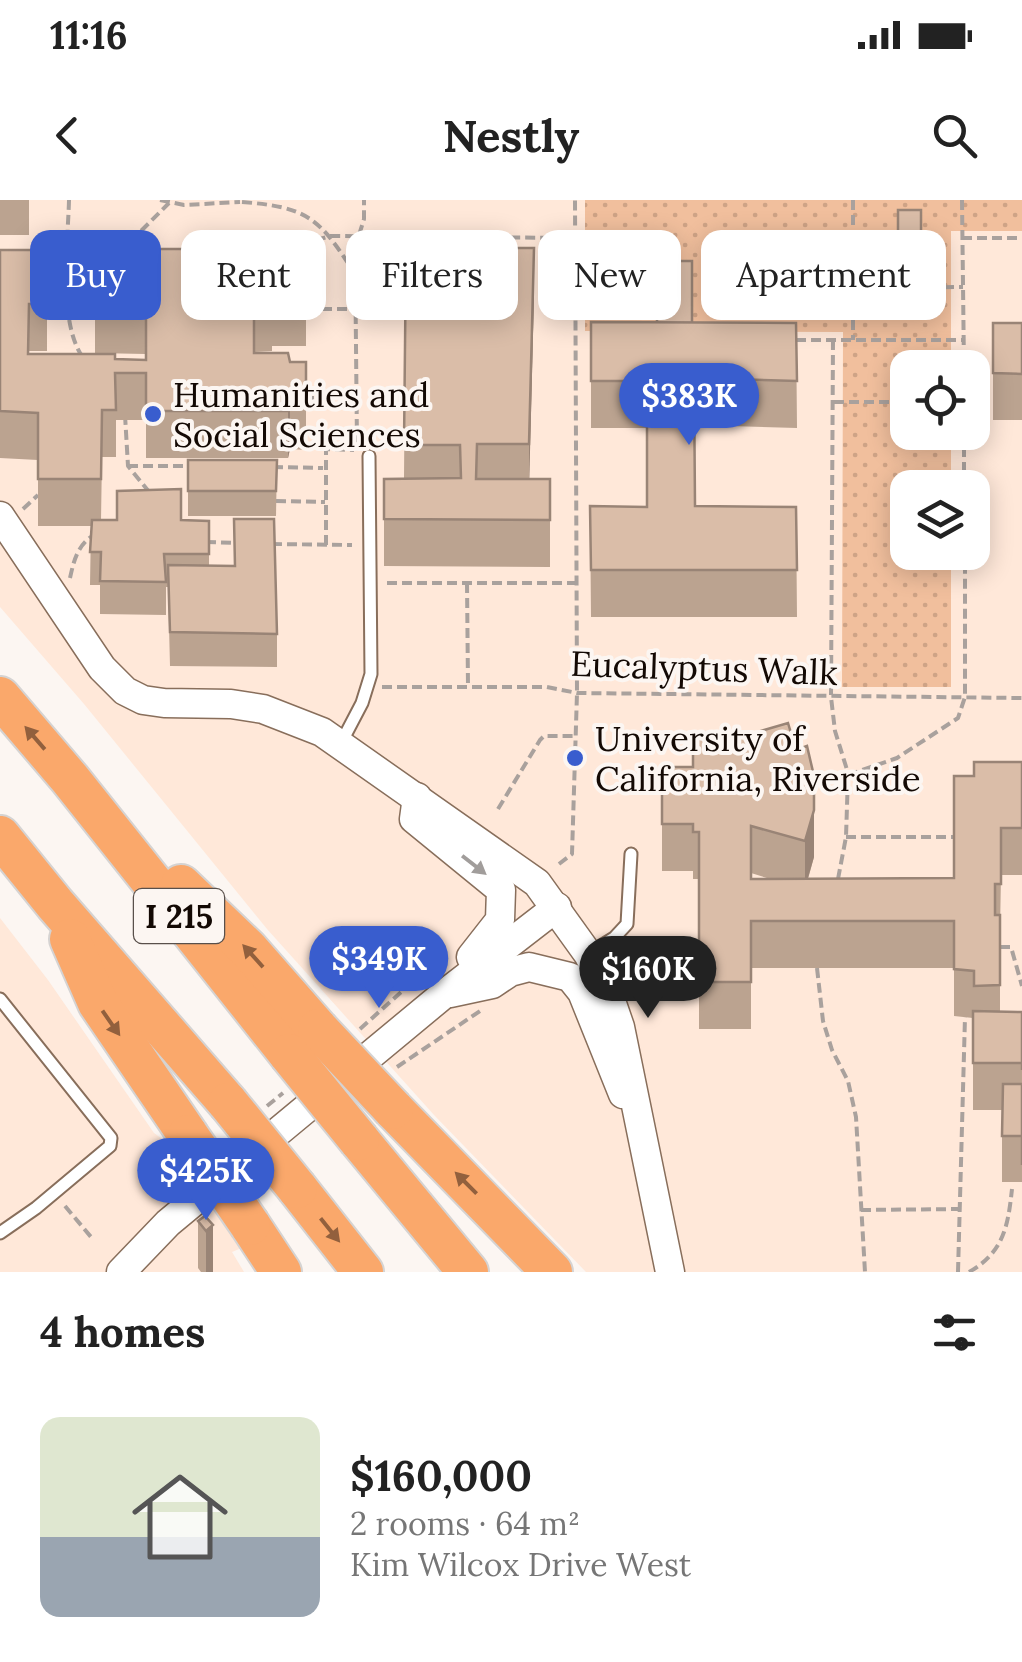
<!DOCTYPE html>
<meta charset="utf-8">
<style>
:root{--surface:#fff;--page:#f2f2f2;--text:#222;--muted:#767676;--line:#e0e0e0;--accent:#395dce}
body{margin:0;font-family:Lora,serif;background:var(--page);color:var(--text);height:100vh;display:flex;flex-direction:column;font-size:38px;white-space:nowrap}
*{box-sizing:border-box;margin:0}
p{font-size:32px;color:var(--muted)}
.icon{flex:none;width:55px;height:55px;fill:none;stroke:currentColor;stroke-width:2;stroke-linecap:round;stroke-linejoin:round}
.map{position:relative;height:1072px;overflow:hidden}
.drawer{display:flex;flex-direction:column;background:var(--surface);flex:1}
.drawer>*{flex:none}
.top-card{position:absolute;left:30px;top:30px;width:962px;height:90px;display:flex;gap:20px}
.fabs{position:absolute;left:890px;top:150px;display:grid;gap:20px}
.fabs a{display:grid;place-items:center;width:100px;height:100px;border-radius:20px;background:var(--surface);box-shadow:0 5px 25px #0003;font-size:50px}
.price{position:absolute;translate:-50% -85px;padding:0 22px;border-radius:35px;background:var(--accent);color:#fff;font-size:32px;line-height:65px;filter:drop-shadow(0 2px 5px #0008)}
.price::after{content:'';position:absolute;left:50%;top:60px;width:30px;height:22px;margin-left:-15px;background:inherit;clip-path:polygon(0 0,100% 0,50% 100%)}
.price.on{background:#222;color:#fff}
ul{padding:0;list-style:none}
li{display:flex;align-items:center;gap:30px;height:250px;padding:0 40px}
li+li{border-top:2px solid var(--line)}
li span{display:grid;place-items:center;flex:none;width:280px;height:200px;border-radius:20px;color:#555}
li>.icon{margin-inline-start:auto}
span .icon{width:120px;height:120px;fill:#fffc;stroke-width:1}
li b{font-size:42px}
h2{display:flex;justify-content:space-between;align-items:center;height:120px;padding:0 40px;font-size:42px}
.chip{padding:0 35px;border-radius:20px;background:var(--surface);box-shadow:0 5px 25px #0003;font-size:35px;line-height:90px}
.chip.on{background:var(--accent);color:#fff}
.status{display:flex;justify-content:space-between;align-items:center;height:70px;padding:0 50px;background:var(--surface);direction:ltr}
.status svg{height:28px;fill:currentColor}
header{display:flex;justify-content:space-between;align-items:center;height:130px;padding:0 40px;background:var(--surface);font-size:45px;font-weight:700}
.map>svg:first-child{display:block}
</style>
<div class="status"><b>11:16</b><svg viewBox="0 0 49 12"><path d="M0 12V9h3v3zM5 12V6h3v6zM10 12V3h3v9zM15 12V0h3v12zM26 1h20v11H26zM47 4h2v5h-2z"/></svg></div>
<header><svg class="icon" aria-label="back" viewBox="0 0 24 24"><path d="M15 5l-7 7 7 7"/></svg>Nestly<svg class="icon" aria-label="search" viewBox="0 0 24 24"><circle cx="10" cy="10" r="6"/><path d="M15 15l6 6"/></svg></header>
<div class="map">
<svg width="1022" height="1072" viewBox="0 0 1022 1072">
<defs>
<pattern id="green-dots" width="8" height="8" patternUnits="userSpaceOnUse" patternTransform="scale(2.5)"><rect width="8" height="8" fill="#f1bf9d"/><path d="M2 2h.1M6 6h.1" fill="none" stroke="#cea386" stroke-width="1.8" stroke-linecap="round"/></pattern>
</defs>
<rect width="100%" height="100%" fill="#fcf6f2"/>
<g fill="#ffe8d9" fill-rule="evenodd">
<path d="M0,0H1022V1072H586L434,915L267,729L84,504L0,407ZM908,168H972V232H908ZM908,288H972V352H908Z"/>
<polygon points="0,718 48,780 154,933 181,953 244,1047 232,1052 244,1072 0,1072"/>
</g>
<polygon fill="url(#green-dots)" points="585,0 1022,0 1022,31 951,31 951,167 908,168 908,232 951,233 951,287 908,288 908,352 951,353 951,487 842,487 843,132 585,131"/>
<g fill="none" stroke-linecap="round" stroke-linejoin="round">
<g stroke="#886e5b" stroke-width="15">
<g id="service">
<polyline points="340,545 362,503 371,474 369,256"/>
<polyline points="588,754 614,738 627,724 631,654"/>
<polyline points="0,799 111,938 110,946 36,1008 0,1033"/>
</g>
</g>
<g stroke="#886e5b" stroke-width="31">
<g id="tertiary">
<polyline points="0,316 102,468 125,491 143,500 164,503 231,504 263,509 322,532 537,683 588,754 608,792 620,827 670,1072"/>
<polyline points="417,597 414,619 501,690 500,720 471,757"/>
<polyline points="450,793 492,784 510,772 529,767 570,777 582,792 623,894"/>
<polyline points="121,1072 168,1023 443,795 557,707"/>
</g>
</g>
<g stroke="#d5d3d2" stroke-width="44">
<g id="motorway">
<polyline points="0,497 70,579 289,854"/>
<polyline points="0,636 55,704 228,903"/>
<polyline points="181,685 248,749 318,829"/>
<polyline points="70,739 98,803 188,935"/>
<polyline points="393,909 552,1072"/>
<polyline points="359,940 468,1072"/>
<polyline points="297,988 363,1072"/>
<polyline points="250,1025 281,1072"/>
</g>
</g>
<g stroke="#a9a19d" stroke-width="4" stroke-dasharray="10 5" stroke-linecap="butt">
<path d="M69,0C68,42 58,121 82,156"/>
<polyline points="160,0 184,5 240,2"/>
<polyline points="853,0 853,140"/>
<polyline points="962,0 964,168"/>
<path d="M242,2C306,7 319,17 353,71"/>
<polyline points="962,38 1022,38"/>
<polyline points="120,52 169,3"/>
<polyline points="293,59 312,41 331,36 575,38"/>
<polyline points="44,78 99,73"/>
<polyline points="854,88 963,87"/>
<polyline points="69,99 96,100"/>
<polyline points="307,109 356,109"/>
<polyline points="796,140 964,140"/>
<polyline points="833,140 831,497 835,531 848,573"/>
<polyline points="304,198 355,198"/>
<polyline points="834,202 908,202"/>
<polyline points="125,215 128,266 150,293"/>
<polyline points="964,232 964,288"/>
<polyline points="357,244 355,48 364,19 364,0"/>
<polyline points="128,266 188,266"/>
<polyline points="273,267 323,268"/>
<polyline points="276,301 325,302"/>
<polyline points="23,309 38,295"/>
<polyline points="206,342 236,343"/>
<polyline points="272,344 352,345"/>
<polyline points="326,345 326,249 354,250"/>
<path d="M70,378C74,360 77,347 92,336"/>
<polyline points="387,383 576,383"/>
<polyline points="467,383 468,486"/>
<polyline points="382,487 547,487 577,493 1022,498"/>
<polyline points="498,609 540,540 544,536 576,536"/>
<polyline points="846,637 956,637"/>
<polyline points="559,664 572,654 577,493 575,0"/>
<polyline points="838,679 846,637 848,575 897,558 958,518 965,497 965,352"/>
<polyline points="1000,747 1011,747 1022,786"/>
<polyline points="817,768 823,821 832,850 848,881 856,917 865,1072"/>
<polyline points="360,829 449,749"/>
<polyline points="397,867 480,811"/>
<polyline points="267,906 283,893"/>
<polyline points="147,991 173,983"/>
<polyline points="65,1006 91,1037"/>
<polyline points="861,1010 959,1009"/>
<polyline points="958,1072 965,817"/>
<path d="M969,1072C1004,1052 1008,1026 1012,989"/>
</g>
<use href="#service" stroke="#fff" stroke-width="11"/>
<use href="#tertiary" stroke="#fff" stroke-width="28"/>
<use href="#motorway" stroke="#faa86b" stroke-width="40"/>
<g stroke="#d5d3d2" stroke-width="44" stroke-linecap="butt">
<g id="motorway-bridge">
<polyline points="318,829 393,909"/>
<polyline points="289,854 359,940"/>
<polyline points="228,903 297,988"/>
<polyline points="188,935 250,1025"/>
</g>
</g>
<use href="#motorway-bridge" stroke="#faa86b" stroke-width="40"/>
</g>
<g fill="#bba390" fill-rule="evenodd">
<rect x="0" y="0" width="29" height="35"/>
<rect x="898" y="10" width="23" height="41"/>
<polygon points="406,48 534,95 529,279 550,279 550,367 384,366 384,279 404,278"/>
<polygon points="95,49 273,58 306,58 306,146 272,146 272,151 254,152 254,153 290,162 306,162 306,250 290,249 288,258 146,258 146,220 116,220 116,257 102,257 101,320 181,320 209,321 209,366 277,434 277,467 170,466 168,387 166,387 166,415 100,414 100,385 90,385 91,326 38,326 38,260 0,258 0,50 47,104 47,151 29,151 29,154 146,160 146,154 95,153"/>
<polygon points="591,122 796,123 797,228 694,225 695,306 796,307 797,417 591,417 590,306 647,307 647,228 591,228"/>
<rect x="993" y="123" width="29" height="97"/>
<polygon points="188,260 277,260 276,316 188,316"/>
<path d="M796,550L814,657L808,679L954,678L974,576L1022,562V675H1001L1000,731V811L1022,812V1012V982H1002V910H973V818L954,816V768H751V829H699V679H693V671H662V567H693ZM751,673L770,679H751Z"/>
<polygon points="205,1016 213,1072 201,1072 198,1068 198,1021"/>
</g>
<g fill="#998476">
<polygon points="534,48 534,95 529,291 529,244"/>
<polygon points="290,202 290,249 288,258 288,211"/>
<polygon points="814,576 814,657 805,688 805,641"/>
<polygon points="213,1025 213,1072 206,1072 206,1031"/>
</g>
<g fill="#dabda8" stroke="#998476" stroke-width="2.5">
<rect x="898" y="10" width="23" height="23"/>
<polygon points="406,48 534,48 529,244 477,244 476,279 550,279 550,320 384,319 384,279 461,278 460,245 404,245"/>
<polygon points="95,49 272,49 273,58 306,58 306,99 272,99 272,104 254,105 254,153 288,153 290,162 306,162 306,203 290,202 288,211 146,211 146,173 115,173 116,210 102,210 101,279 38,279 38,213 0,211 0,50 46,50 47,104 29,104 28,154 115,154 115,159 146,160 146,107 95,106"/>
<rect x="657" y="61" width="35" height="62"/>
<polygon points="591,122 796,123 797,181 694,178 695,306 796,307 797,370 591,370 590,306 647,307 647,181 591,181"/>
<polygon points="993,123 1022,123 1022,174 993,173"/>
<polygon points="188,260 277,260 276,291 188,291"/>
<polygon points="181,289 181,320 209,321 209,354 164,354 166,382 100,381 101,352 90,352 92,320 117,320 117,291"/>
<polygon points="234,319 274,319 277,434 170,432 168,365 235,366"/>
<polygon points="788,523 796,550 807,546 814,576 814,610 805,641 751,626 751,679 954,678 954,576 974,576 974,562 1022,562 1022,628 1001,628 1001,684 995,684 995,715 1000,715 1000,785 974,786 974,771 954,769 954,721 751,721 751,782 699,782 699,632 693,632 693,624 662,624 662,567 693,567 693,532 754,533"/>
<polygon points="973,811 1022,812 1022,870 1022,863 973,863"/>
<polygon points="1003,884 1022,884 1022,965 1022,936 1002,936"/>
<polygon points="205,1016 213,1025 206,1031 198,1021"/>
</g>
<defs><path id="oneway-solid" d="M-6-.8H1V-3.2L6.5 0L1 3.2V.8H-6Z" transform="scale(2.5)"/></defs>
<g fill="#92603d">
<use href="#oneway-solid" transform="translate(35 538) rotate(-131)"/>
<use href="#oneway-solid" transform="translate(253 756) rotate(-132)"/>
<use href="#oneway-solid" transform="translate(111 823) rotate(55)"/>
<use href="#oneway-solid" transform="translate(466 983) rotate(-135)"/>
<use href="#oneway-solid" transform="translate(330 1030) rotate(51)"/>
</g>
<use fill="#a19d9b" href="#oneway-solid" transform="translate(474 665) rotate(38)"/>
<g fill="#395dce" stroke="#fcf6f2" stroke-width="4">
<circle cx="153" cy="214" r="10"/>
<circle cx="575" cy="558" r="10"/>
</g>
<g text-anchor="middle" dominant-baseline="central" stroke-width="8" stroke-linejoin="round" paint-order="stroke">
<rect fill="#fcf6f2" stroke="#59504b" stroke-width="2.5" x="134" y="689" width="90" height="54" rx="8"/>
<g font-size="32" font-weight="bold" fill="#130904">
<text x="179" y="716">I 215</text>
</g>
<g font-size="35" fill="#130904" stroke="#fcf6f2" text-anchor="start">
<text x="173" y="194">Humanities and<tspan x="173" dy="40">Social Sciences</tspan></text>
<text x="595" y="538">University of<tspan x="595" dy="40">California, Riverside</tspan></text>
</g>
<g font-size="35" fill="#130904" stroke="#fcf6f2">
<text transform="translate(704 468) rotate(2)">Eucalyptus Walk</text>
</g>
</g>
</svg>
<div class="fabs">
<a><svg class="icon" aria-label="locate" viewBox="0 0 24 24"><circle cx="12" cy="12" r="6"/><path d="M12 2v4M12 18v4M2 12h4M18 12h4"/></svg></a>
<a><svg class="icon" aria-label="layers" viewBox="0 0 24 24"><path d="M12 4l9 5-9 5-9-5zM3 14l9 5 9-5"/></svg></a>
</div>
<b class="price" style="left:689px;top:248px">$383K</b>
<b class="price" style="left:379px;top:811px">$349K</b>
<b class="price on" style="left:648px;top:821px">$160K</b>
<b class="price" style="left:206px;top:1023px">$425K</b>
<div class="top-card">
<a class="chip on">Buy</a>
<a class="chip">Rent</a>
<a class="chip">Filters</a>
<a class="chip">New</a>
<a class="chip">Apartment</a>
</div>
</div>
<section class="drawer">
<h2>4 homes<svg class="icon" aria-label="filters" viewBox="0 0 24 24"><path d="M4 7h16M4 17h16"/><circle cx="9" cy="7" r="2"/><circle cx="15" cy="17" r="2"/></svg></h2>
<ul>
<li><span style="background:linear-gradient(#dfe7d0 60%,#9aa5b1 0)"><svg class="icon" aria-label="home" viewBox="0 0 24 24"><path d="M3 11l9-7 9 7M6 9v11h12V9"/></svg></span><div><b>$160,000</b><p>2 rooms · 64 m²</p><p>Kim Wilcox Drive West</p></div></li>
</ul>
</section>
